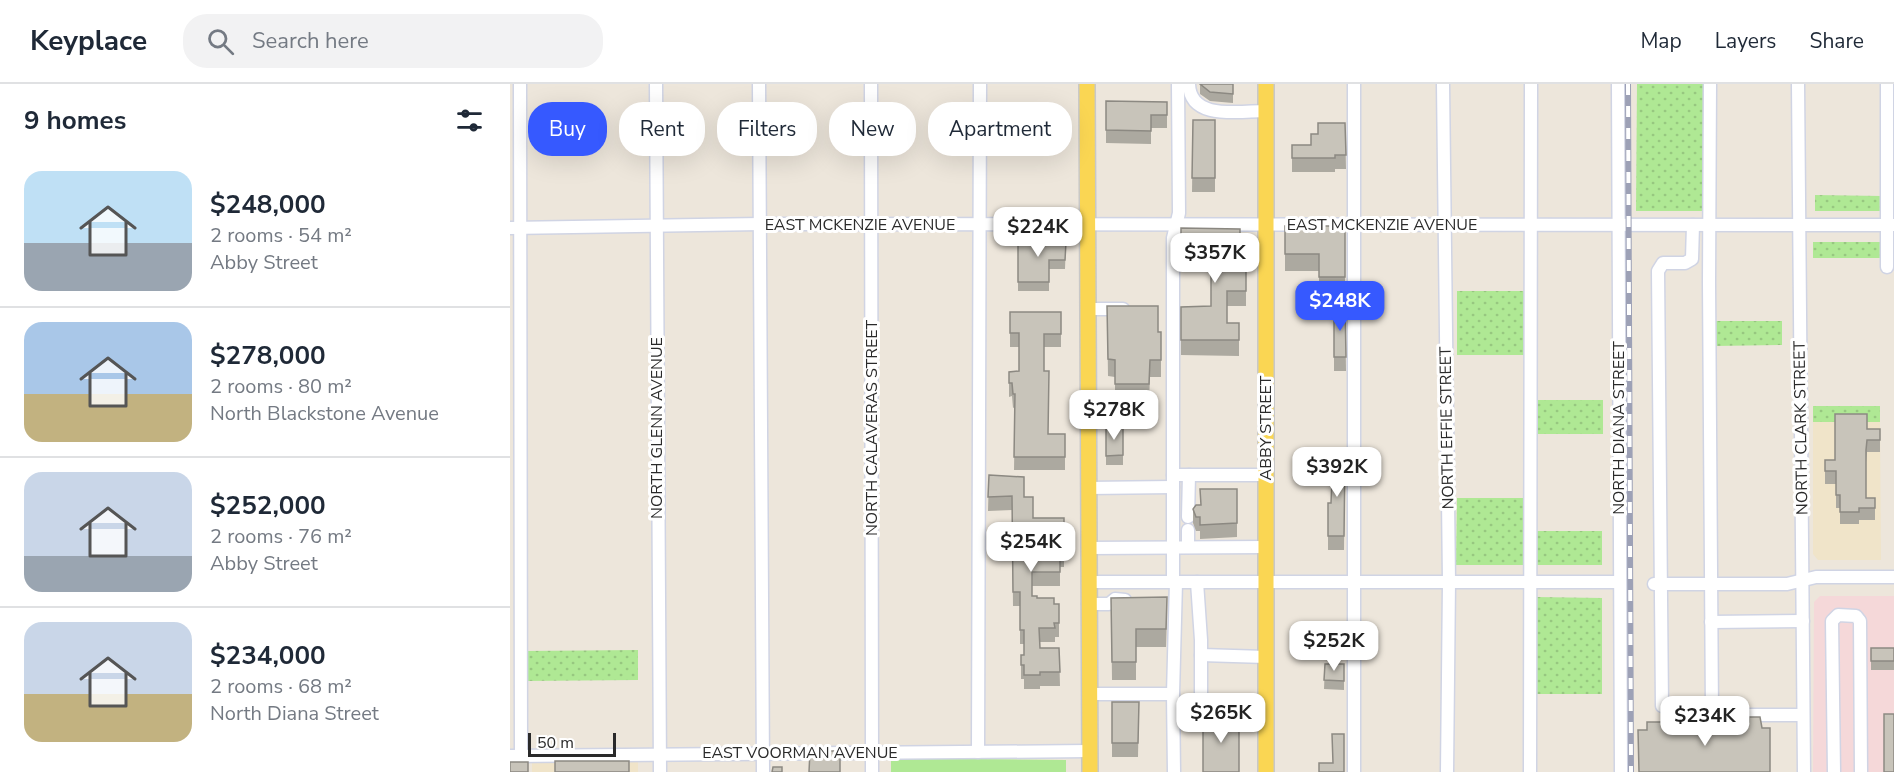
<!DOCTYPE html>
<meta charset="utf-8">
<style>
:root{--surface:#fff;--page:#f2f2f3;--text:#1f2937;--muted:#747a83;--line:#e0e1e3;--accent:#3659ff}
body{margin:0;font-family:"Nunito Sans",sans-serif;background:var(--page);color:var(--text);height:100vh;display:flex;flex-direction:column;font-size:22px;white-space:nowrap}
*{box-sizing:border-box;margin:0}
p{font-size:20px;color:var(--muted)}
.icon{flex:none;width:33px;height:33px;fill:none;stroke:currentColor;stroke-width:2;stroke-linecap:round;stroke-linejoin:round}
.map{position:relative;flex:1;overflow:hidden}
.side{display:flex;flex-direction:column;background:var(--surface);width:510px}
.side>*{flex:none}
.guide{position:absolute;left:18px;top:18px;width:570px;height:54px;display:flex;gap:12px}
.scale{position:absolute;left:18px;bottom:15px;width:88px;box-sizing:border-box;padding-left:6px;border:3px solid #2a2a2a;border-top:0;font-size:16px;line-height:21px;white-space:nowrap;color:#2a2a2a;-webkit-text-stroke:4px #fff;paint-order:stroke}
.price{position:absolute;translate:-50% -51px;padding:0 14px;border-radius:12px;background:#fff;color:#222;font-size:20px;line-height:39px;filter:drop-shadow(0 2px 3px #0008)}
.price::after{content:'';position:absolute;left:50%;top:36px;width:18px;height:14px;margin-left:-9px;background:inherit;clip-path:polygon(0 0,100% 0,50% 100%)}
.price.on{background:var(--accent);color:#fff}
ul{padding:0;list-style:none}
li{display:flex;align-items:center;gap:18px;height:150px;padding:0 24px}
li+li{border-top:2px solid var(--line)}
li span{display:grid;place-items:center;flex:none;width:168px;height:120px;border-radius:18px;color:#555}
li>.icon{margin-inline-start:auto}
span .icon{width:72px;height:72px;fill:#fffc;stroke-width:1}
li b{font-size:26px}
h2{display:flex;justify-content:space-between;align-items:center;height:72px;padding:0 24px;font-size:26px}
.tag{padding:0 21px;border-radius:24px;background:var(--surface);box-shadow:0 6px 24px #0002;font-size:21px;line-height:54px}
.tag.on{background:var(--accent);color:#fff}
header{display:flex;align-items:center;gap:36px;box-sizing:border-box;height:84px;padding:0 30px;background:var(--surface);border-bottom:2px solid var(--line)}
header strong{font-size:28px}
nav{display:flex;gap:33px;margin-inline-start:auto;font-size:21px}
.search{width:420px;height:54px;background:var(--page);display:flex;align-items:center;gap:15px;box-sizing:border-box;padding:0 21px;border-radius:24px;color:var(--muted);font-size:22px}
main{display:flex;flex:1;min-height:0}
.map>svg:first-child{display:block}
</style>
<header>
<strong>Keyplace</strong>
<div class="search"><svg class="icon" aria-label="search" viewBox="0 0 24 24"><circle cx="10" cy="10" r="6"/><path d="M15 15l6 6"/></svg>Search here</div>
<nav><a>Map</a><a>Layers</a><a>Share</a></nav>
</header>
<main>
<section class="side">
<h2>9 homes<svg class="icon" aria-label="filters" viewBox="0 0 24 24"><path d="M4 7h16M4 17h16"/><circle cx="9" cy="7" r="2"/><circle cx="15" cy="17" r="2"/></svg></h2>
<ul>
<li><span style="background:linear-gradient(#bfe0f5 60%,#9aa5b1 0)"><svg class="icon" aria-label="home" viewBox="0 0 24 24"><path d="M3 11l9-7 9 7M6 9v11h12V9"/></svg></span><div><b>$248,000</b><p>2 rooms · 54 m²</p><p>Abby Street</p></div></li>
<li><span style="background:linear-gradient(#a9c7e8 60%,#c2b280 0)"><svg class="icon" aria-label="home" viewBox="0 0 24 24"><path d="M3 11l9-7 9 7M6 9v11h12V9"/></svg></span><div><b>$278,000</b><p>2 rooms · 80 m²</p><p>North Blackstone Avenue</p></div></li>
<li><span style="background:linear-gradient(#c9d6e8 70%,#9aa5b1 0)"><svg class="icon" aria-label="home" viewBox="0 0 24 24"><path d="M3 11l9-7 9 7M6 9v11h12V9"/></svg></span><div><b>$252,000</b><p>2 rooms · 76 m²</p><p>Abby Street</p></div></li>
<li><span style="background:linear-gradient(#c9d6e8 60%,#c2b280 0)"><svg class="icon" aria-label="home" viewBox="0 0 24 24"><path d="M3 11l9-7 9 7M6 9v11h12V9"/></svg></span><div><b>$234,000</b><p>2 rooms · 68 m²</p><p>North Diana Street</p></div></li>
</ul>
</section>
<div class="map">
<svg width="1384" height="688" viewBox="0 0 1384 688">
<defs>
<pattern id="grass-dots" width="8" height="8" patternUnits="userSpaceOnUse" patternTransform="scale(1.5)"><rect width="8" height="8" fill="#afe894"/><path d="M2 2h.1M6 6h.1" fill="none" stroke="#97c780" stroke-width="1.8" stroke-linecap="round"/></pattern>
</defs>
<rect width="100%" height="100%" fill="#ede6db"/>
<g fill="#f0e4c9">
<polygon points="1303,338 1370,338 1371,476 1308,476 1303,470"/>
<rect x="22" y="678" width="106" height="10"/>
</g>
<polygon fill="#f5d8d9" points="1310,512 1384,512 1384,688 1303,688 1304,518"/>
<g fill="url(#grass-dots)">
<polygon points="1127,0 1195,0 1194,127 1126,127"/>
<polygon points="1305,111 1372,112 1372,127 1305,127"/>
<rect x="1303" y="158" width="68" height="16"/>
<rect x="947" y="207" width="68" height="64"/>
<polygon points="1204,237 1272,237 1272,261 1204,262"/>
<rect x="1025" y="316" width="68" height="34"/>
<rect x="1303" y="322" width="67" height="16"/>
<polygon points="947,414 1014,414 1014,481 946,481"/>
<rect x="1025" y="447" width="67" height="34"/>
<polygon points="1025,513 1092,514 1092,610 1024,610"/>
<polygon points="128,566 128,596 14,597 14,567"/>
</g>
<polygon fill="#afe894" points="381,674 556,676 556,688 381,688"/>
<g fill="none" stroke-linecap="round" stroke-linejoin="round">
<g stroke="#d0d4e4" stroke-width="15">
<g id="minor">
<polyline points="10,0 11,672"/>
<polyline points="146,0 150,688"/>
<polyline points="249,0 253,688"/>
<polyline points="361,0 362,688"/>
<path d="M679,0C680,37 730,27 755,27"/>
<polyline points="933,0 939,498 937,688"/>
<polyline points="1108,0 1111,688"/>
<polyline points="1200,0 1199,199 1202,631 1293,631"/>
<polyline points="1288,0 1294,688"/>
<polyline points="0,144 251,140 1384,141"/>
<polyline points="1377,183 1377,0"/>
<polyline points="578,225 613,225"/>
<polyline points="663,391 756,391"/>
<polyline points="578,404 663,403"/>
<polyline points="678,433 679,391"/>
<polyline points="678,463 678,446"/>
<polyline points="578,464 756,463"/>
<polyline points="578,498 1109,498"/>
<polyline points="663,498 663,154 669,129 668,0"/>
<polyline points="687,498 691,556 691,624"/>
<polyline points="1144,500 1277,500 1306,493 1384,493"/>
<polyline points="578,520 599,520 605,515 615,516"/>
<polyline points="1201,538 1293,537"/>
<polyline points="691,571 756,573"/>
<polyline points="579,610 663,610"/>
<polyline points="1152,622 1148,187 1153,179 1175,179 1182,175 1183,141"/>
<polyline points="468,668 470,0"/>
<polyline points="0,672 579,667"/>
<polyline points="664,688 663,610 666,498"/>
<polyline points="844,688 844,0"/>
<polyline points="1020,688 1021,0"/>
<polyline points="1324,688 1322,537 1328,531 1346,532 1350,537 1351,688"/>
</g>
</g>
<g stroke="#c8c8c8" stroke-width="18">
<g id="major">
<polyline points="577,0 580,688"/>
<polyline points="756,0 756,688"/>
</g>
</g>
<use href="#minor" stroke="#fff" stroke-width="12"/>
<use href="#major" stroke="#fad653" stroke-width="15"/>
<g stroke="#9da1b6" stroke-width="6">
<polyline id="rail" points="1118,0 1121,688"/>
</g>
<use href="#rail" stroke="#fff" stroke-width="4" stroke-dasharray="11" stroke-linecap="butt"/>
</g>
<g fill="#aca9a0" fill-rule="evenodd">
<polygon points="690,0 723,0 723,19 700,17 690,10"/>
<polygon points="596,17 657,18 657,44 641,44 641,60 596,59"/>
<polygon points="683,36 705,36 705,108 682,108"/>
<polygon points="835,39 836,85 825,85 825,88 782,88 782,61 801,61 808,50"/>
<polygon points="775,142 835,142 835,210 809,210 809,187 775,187"/>
<polygon points="671,144 730,175 736,175 736,222 717,222 717,239 729,239 729,272 671,271 671,223 701,222 701,182 671,182"/>
<polygon points="508,154 539,157 556,158 555,185 539,185 539,207 508,207"/>
<polygon points="597,222 648,248 651,248 651,293 640,293 639,317 605,317 605,293 598,292"/>
<polygon points="824,222 835,222 836,287 824,287"/>
<polygon points="500,228 551,228 551,263 534,263 534,287 538,350 555,350 555,386 504,386 505,323 503,324 502,312 499,313 499,288 509,287 509,263 500,263"/>
<rect x="596" y="343" width="17" height="38"/>
<polygon points="1357,345 1370,345 1370,368 1357,368 1356,378 1356,414 1365,414 1365,436 1349,436 1349,440 1330,440 1330,424 1326,424 1326,400 1315,400 1315,376 1325,376"/>
<polygon points="835,370 834,466 818,466 818,419 821,419"/>
<path d="M479,391L514,413L523,434H554V483H550V502H522V512L544,520H549V553H545V558H530V564H549L550,602H530V605H514V595H511V571H514V560H510V522H503L502,426L478,427ZM523,458H543V472L523,471Z"/>
<polygon points="727,405 727,453 690,455 690,447 686,447 683,439 683,425 690,421"/>
<polygon points="601,514 657,531 656,563 626,563 626,596 602,596"/>
<polygon points="811,541 835,541 834,563 811,563"/>
<rect x="1361" y="564" width="23" height="22"/>
<polygon points="815,580 834,580 834,606 814,605"/>
<polygon points="602,618 629,618 628,673 602,673"/>
</g>
<g fill="#c8c4ba" stroke="#8c8982" stroke-width="1.5">
<polygon points="690,0 723,0 723,10 700,8"/>
<polygon points="596,17 657,18 657,31 641,31 641,47 596,46"/>
<polygon points="683,36 705,36 705,94 682,94"/>
<polygon points="808,39 835,39 836,71 825,71 825,74 782,74 782,61 801,61 801,50 808,50"/>
<polygon points="775,142 835,142 835,193 809,193 809,170 775,170"/>
<polygon points="671,144 730,145 730,175 736,175 736,207 717,207 717,239 729,239 729,256 671,256 671,223 701,222 701,167 671,166"/>
<polygon points="539,153 539,157 556,158 555,176 539,176 539,198 508,198 508,154"/>
<polygon points="597,222 648,222 648,248 651,248 651,276 640,276 639,300 605,300 605,276 598,275"/>
<polygon points="824,222 835,222 836,273 824,273"/>
<polygon points="500,228 551,228 551,250 534,250 534,287 539,287 538,350 555,350 555,373 504,373 505,310 503,310 502,299 499,299 499,288 509,287 509,249 500,249"/>
<polygon points="1325,330 1357,330 1357,345 1370,345 1370,356 1357,356 1356,366 1356,414 1365,414 1365,424 1349,424 1349,428 1330,428 1330,411 1326,411 1326,387 1315,387 1315,376 1325,376"/>
<polygon points="596,343 613,343 613,371 596,372"/>
<polygon points="823,370 835,370 834,452 818,452 818,419 821,419"/>
<polygon points="479,391 514,393 514,413 523,413 523,434 554,434 554,469 543,469 543,444 523,444 523,471 550,472 550,488 522,488 522,512 527,512 527,514 544,514 544,520 549,520 549,539 544,539 545,544 529,544 530,564 549,564 550,588 530,588 530,591 514,591 514,581 511,581 511,571 514,571 514,546 510,546 510,508 503,508 502,412 478,413"/>
<polygon points="690,405 727,405 727,439 690,441 690,433 686,433 683,425 686,421 691,421"/>
<polygon points="657,513 656,545 626,545 626,578 602,578 601,514"/>
<polygon points="811,541 835,541 834,554 811,554"/>
<rect x="1361" y="564" width="23" height="13"/>
<polygon points="815,580 834,580 834,597 814,596"/>
<polygon points="602,618 629,618 628,659 602,659"/>
<rect x="1374" y="630" width="10" height="58"/>
<rect x="693" y="632" width="36" height="56"/>
<polygon points="1239,633 1250,633 1252,644 1260,644 1260,688 1129,688 1128,646 1137,646 1137,638 1239,638"/>
<polygon points="822,650 834,650 834,688 809,688 809,679 823,679"/>
<polygon points="300,667 330,667 330,688 299,688"/>
<rect x="45" y="677" width="74" height="11"/>
<rect x="0" y="678" width="18" height="10"/>
<polygon points="263,683 272,683 272,688 262,688"/>
</g>
<g text-anchor="middle" dominant-baseline="central" stroke-width="6" stroke-linejoin="round" paint-order="stroke">
<g font-size="16" fill="#2a2a2a" stroke="#fff">
<text x="350" y="141">EAST MCKENZIE AVENUE</text>
<text x="872" y="141">EAST MCKENZIE AVENUE</text>
<text transform="translate(147 344) rotate(-90)">NORTH GLENN AVENUE</text>
<text transform="translate(362 344) rotate(-90)">NORTH CALAVERAS STREET</text>
<text transform="translate(756 344) rotate(-90)">ABBY STREET</text>
<text transform="translate(937 344) rotate(-91)">NORTH EFFIE STREET</text>
<text transform="translate(1109 344) rotate(-90)">NORTH DIANA STREET</text>
<text transform="translate(1291 344) rotate(-91)">NORTH CLARK STREET</text>
<text x="290" y="669">EAST VOORMAN AVENUE</text>
</g>
</g>
</svg>
<div class="scale">50 m</div>
<b class="price" style="left:528px;top:174px">$224K</b>
<b class="price" style="left:705px;top:200px">$357K</b>
<b class="price on" style="left:830px;top:248px">$248K</b>
<b class="price" style="left:604px;top:357px">$278K</b>
<b class="price" style="left:827px;top:414px">$392K</b>
<b class="price" style="left:521px;top:489px">$254K</b>
<b class="price" style="left:824px;top:588px">$252K</b>
<b class="price" style="left:711px;top:660px">$265K</b>
<b class="price" style="left:1195px;top:663px">$234K</b>
<div class="guide">
<a class="tag on">Buy</a>
<a class="tag">Rent</a>
<a class="tag">Filters</a>
<a class="tag">New</a>
<a class="tag">Apartment</a>
</div>
</div>
</main>
